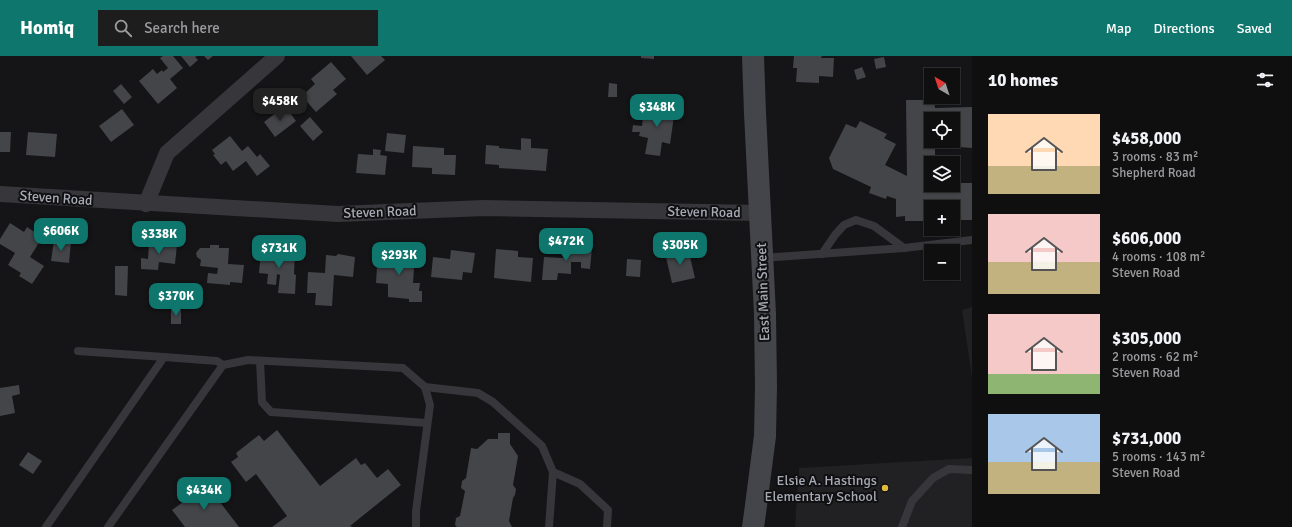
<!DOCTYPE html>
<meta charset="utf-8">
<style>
:root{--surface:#100f10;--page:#1e1d1e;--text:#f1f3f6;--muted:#9c9c9f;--line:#302f30;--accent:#0f766e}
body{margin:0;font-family:Signika,sans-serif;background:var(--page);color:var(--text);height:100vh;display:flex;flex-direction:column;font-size:15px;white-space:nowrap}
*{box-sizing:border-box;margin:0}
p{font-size:13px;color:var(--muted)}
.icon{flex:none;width:22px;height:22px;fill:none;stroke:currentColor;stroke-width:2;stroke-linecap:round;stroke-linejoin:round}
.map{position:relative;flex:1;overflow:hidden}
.drawer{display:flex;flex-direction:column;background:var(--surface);width:320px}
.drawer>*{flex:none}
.needle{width:26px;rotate:321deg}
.controls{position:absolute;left:924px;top:12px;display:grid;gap:8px}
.controls a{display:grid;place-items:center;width:36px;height:36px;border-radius:0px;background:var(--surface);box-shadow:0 1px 3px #0004,0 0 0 1px var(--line);font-size:20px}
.price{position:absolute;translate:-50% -34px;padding:0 9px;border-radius:8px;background:var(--accent);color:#fff;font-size:13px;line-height:26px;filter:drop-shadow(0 1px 2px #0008)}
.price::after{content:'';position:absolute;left:50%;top:24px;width:12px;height:9px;margin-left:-6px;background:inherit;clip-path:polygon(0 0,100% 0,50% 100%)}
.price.current{background:#222;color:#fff}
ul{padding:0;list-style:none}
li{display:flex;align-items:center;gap:12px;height:100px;padding:0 16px}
li span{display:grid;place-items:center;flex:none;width:112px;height:80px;border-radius:0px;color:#555}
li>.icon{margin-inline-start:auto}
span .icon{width:48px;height:48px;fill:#fffc;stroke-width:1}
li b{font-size:17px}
h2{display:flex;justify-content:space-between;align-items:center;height:48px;padding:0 16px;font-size:17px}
header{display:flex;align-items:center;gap:24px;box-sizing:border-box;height:56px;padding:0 20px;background:var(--accent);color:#fff}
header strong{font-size:19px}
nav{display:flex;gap:22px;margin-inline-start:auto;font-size:14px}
.search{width:280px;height:36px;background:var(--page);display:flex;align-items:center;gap:10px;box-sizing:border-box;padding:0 14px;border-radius:0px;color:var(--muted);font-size:15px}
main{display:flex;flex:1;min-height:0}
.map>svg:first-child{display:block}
</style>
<header>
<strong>Homiq</strong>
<div class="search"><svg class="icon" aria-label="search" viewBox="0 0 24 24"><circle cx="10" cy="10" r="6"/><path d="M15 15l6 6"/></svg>Search here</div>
<nav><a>Map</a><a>Directions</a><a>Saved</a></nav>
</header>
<main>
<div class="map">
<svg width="972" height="471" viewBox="0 0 972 471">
<rect width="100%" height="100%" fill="#151416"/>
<g fill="#212123">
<polygon points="972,251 972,321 962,254"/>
<polygon points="972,402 972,471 795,471 799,412"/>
</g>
<g fill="#444549" fill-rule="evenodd">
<polygon points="163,0 173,0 183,12 170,23 177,32 158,48 139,25 153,13 157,18 162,14 163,16 168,12 160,2"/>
<polygon points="181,0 197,0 195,1 198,4 190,11"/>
<polygon points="204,0 213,0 208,4"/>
<polygon points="351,0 381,0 385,4 367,19"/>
<polygon points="641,0 654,0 654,3 641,2"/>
<polygon points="794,0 822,0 821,2 834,2 833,21 819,20 819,27 796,26 797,12 793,12"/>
<polygon points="884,1 886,11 876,13 874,3"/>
<polygon points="331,6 346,23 333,34 337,38 316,56 302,40 315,28 311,23"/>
<polygon points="862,11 866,21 857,24 854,14"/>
<polygon points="609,27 617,28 617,41 608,41"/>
<polygon points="121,28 132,41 124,48 113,35"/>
<path d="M906,44H934L935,52L972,51V92L959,91L960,89L935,88V107H931V129H953V127H972V164H953V151H931V165H905V160L896,161V143L887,140L886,143L869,137L871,131L833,113L829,102L846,68L856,72L860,65L887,78L884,82L896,88L885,109L907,120ZM931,63H953V85H931Z"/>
<polygon points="673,49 676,51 678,53 677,57 674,60 670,88 662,86 660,100 645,98 648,82 639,80 640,76 632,76 633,69 642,70 644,52 667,54 669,50"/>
<polygon points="285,50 296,65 275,81 264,66"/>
<polygon points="122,53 134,69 111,86 99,70"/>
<polygon points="310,61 323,76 313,85 300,70"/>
<polygon points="0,76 11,76 10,96 0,96"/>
<polygon points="28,76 57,78 55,101 26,99"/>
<polygon points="387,77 406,79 404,97 385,95"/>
<polygon points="230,80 242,95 248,90 257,101 260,98 270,110 257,120 246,105 233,115 226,105 221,109 213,99 215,98 212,94"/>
<polygon points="521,82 531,83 531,92 548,93 546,115 499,112 499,109 485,108 486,89 499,90 499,92 521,94"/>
<polygon points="413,90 444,92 444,99 456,99 455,119 432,118 432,112 412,111"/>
<polygon points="373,93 381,94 380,99 387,100 385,119 356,117 358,98 373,99"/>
<polygon points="10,167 24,176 27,171 39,179 37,183 40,185 30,201 44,210 32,228 19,220 21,217 8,209 15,197 0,188 0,183"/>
<polygon points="54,184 71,186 69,207 51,205"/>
<polygon points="152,185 164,186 166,188 177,189 175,208 159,206 158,214 141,213 141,202 148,203 149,187"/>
<polygon points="210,189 219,189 219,192 229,192 228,208 244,209 242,227 230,226 230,229 207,227 208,217 217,218 218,212 200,210 201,204 197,201 196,197 200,192 210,192"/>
<polygon points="564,190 592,192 590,213 581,212 581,206 571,206 571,218 558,217 557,224 542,224 544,201 563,202"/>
<polygon points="688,192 695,222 672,227 665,197"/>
<polygon points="496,193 518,195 518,201 533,202 531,226 494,222"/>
<polygon points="261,194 295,196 294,218 296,219 295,238 278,237 280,219 277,218 276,229 267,228 268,218 259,217"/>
<polygon points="451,194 475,197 472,217 463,216 462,224 431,221 433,201 450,203"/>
<polygon points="378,196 415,198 413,227 420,227 419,235 422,235 422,246 409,246 409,243 388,241 388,228 376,227"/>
<polygon points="338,198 355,201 353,221 334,219 332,250 315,249 316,237 307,237 308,216 325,217 326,199 336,200"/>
<polygon points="627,203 641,204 640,221 626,220"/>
<polygon points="115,210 128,210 127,240 115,239"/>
<polygon points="171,253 181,254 181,268 171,268"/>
<polygon points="19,329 20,338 12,340 15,357 0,360 0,332"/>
<polygon points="277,374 320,430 356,402 361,409 365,407 377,422 388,413 401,429 350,470 353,471 272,471 287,460 256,418 246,426 231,406 238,401 236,397 259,379 264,385"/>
<polygon points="498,377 510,377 510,388 518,400 513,429 516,433 515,439 513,442 509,465 512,471 457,471 455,469 456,462 460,460 465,435 461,432 462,425 466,422 471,392 477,393 488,383 498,383"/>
<polygon points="28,396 42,405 33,418 19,409"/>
<polygon points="207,429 239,471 185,471 172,454"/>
</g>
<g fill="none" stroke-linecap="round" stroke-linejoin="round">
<g stroke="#36363b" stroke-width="8">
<polyline points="822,198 835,179 844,169 856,164 874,170 904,192"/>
<polyline points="762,202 904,192 972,184"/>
<polyline points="78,295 164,301"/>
<polyline points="260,305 262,346 271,356 427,367"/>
<polyline points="223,309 248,304 403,312 425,331 430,349 416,455 416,471"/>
<polyline points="425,331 478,337 493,346 542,390 553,416 549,471"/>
<polyline points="553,416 580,428 608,454 607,471"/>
<polyline points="46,471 164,301 217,305 223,309 108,471"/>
<polyline points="902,471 912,445 933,422 949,413 972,414"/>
</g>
<g stroke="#36363b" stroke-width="16">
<polyline points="0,138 338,158 484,152 760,157"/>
<polyline points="146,148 167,97 277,0"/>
</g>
<polyline stroke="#44454a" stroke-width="22" points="753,471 755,457 765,380 766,330 765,258 755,57 753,0"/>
</g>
<circle fill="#e1b941" stroke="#100f11" stroke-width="1.5" cx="885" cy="432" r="4"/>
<g text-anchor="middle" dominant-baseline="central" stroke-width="4" stroke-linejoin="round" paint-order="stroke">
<g font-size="14" fill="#a7aab5" stroke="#100f11">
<text transform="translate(56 142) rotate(4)">Steven Road</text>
<text transform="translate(380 156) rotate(-2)">Steven Road</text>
<text transform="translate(704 156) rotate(1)">Steven Road</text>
<text transform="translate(763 236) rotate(-92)">East Main Street</text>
</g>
<g font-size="14" fill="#a7aab5" stroke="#100f11" text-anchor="end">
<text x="877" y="424">Elsie A. Hastings<tspan x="877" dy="16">Elementary School</tspan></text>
</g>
</g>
</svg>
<div class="controls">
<a><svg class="needle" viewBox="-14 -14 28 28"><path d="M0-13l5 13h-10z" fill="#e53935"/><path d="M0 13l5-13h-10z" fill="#9c9c9f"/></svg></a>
<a><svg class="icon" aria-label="locate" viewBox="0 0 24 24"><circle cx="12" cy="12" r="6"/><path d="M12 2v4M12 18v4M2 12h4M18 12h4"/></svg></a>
<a><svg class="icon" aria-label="layers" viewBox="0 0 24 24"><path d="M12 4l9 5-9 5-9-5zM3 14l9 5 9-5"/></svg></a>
<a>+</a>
<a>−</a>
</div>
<b class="price current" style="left:280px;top:66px">$458K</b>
<b class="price" style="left:657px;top:72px">$348K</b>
<b class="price" style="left:61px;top:196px">$606K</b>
<b class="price" style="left:159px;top:199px">$338K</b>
<b class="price" style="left:566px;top:206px">$472K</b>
<b class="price" style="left:680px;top:210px">$305K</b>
<b class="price" style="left:279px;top:213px">$731K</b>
<b class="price" style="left:399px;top:220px">$293K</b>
<b class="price" style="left:176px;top:261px">$370K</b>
<b class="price" style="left:204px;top:455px">$434K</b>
</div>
<section class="drawer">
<h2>10 homes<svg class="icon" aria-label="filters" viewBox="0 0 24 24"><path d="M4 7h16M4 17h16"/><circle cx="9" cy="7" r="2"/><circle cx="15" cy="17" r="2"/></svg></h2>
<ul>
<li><span style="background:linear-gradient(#ffd9b3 65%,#c2b280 0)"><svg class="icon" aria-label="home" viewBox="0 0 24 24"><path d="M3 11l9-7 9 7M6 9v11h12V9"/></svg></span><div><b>$458,000</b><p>3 rooms · 83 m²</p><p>Shepherd Road</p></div></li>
<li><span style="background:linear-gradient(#f6c9c9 60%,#c2b280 0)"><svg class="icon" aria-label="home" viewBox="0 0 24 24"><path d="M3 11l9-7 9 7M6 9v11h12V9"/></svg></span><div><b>$606,000</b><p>4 rooms · 108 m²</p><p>Steven Road</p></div></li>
<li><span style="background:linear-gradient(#f6c9c9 75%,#8fb573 0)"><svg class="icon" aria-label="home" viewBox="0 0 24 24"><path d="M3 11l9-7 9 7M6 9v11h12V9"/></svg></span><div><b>$305,000</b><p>2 rooms · 62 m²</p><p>Steven Road</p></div></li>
<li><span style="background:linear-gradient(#a9c7e8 60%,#c2b280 0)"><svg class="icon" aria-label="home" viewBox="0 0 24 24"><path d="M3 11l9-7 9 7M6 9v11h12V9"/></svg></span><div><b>$731,000</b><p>5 rooms · 143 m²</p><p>Steven Road</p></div></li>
</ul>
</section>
</main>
